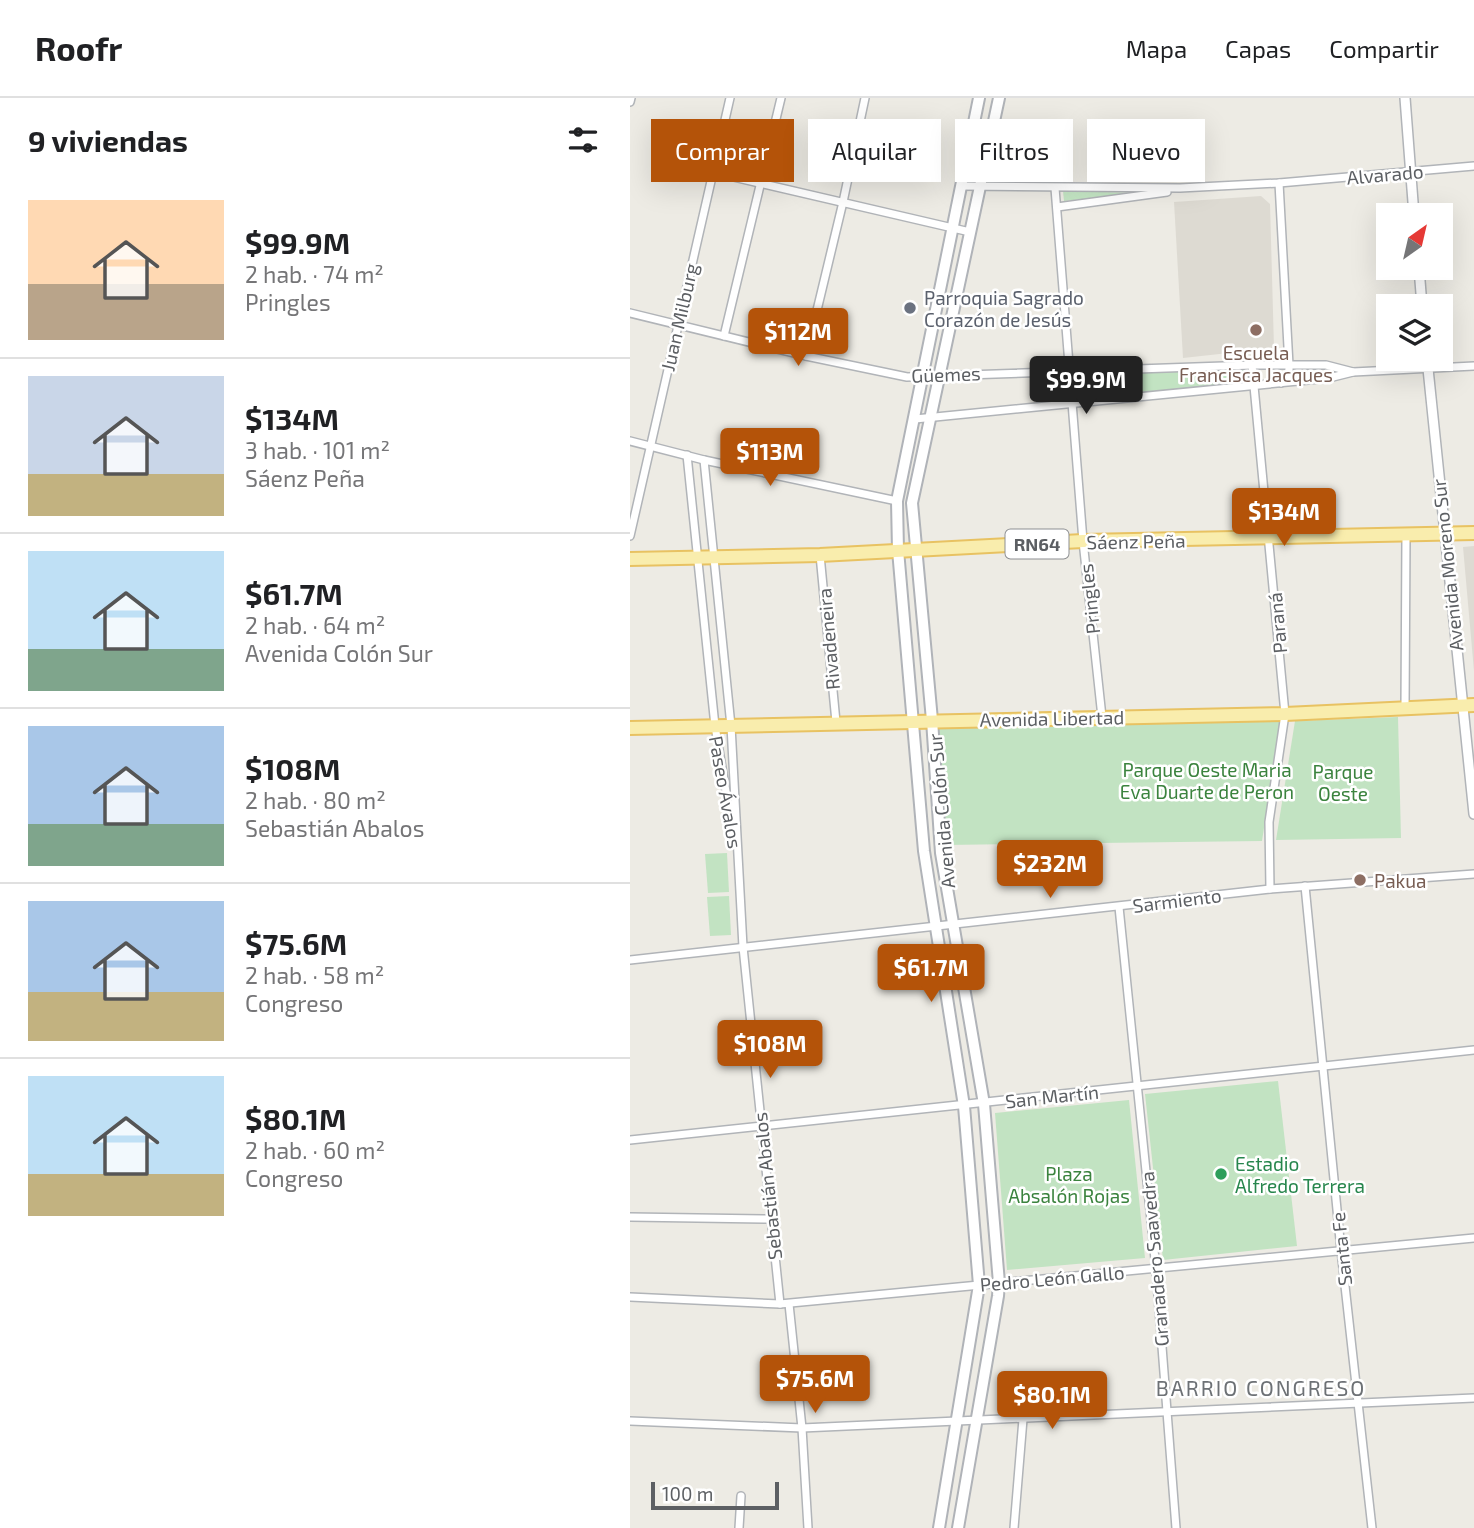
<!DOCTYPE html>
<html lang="es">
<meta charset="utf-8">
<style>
:root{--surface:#fff;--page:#f2f2f2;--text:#202124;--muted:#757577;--line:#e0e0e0;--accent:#b45309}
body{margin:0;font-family:"Exo 2",sans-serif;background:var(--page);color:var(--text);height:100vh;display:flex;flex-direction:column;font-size:26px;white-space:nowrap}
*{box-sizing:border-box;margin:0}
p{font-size:23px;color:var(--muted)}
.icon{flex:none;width:38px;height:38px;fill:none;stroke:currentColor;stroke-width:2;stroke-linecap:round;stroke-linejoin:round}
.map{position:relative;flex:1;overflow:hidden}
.drawer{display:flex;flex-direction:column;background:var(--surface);width:630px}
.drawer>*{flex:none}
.banner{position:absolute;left:21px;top:21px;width:665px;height:63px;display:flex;gap:14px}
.needle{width:46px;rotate:34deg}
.tools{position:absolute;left:746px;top:105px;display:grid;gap:14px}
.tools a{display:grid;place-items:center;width:77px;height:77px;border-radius:0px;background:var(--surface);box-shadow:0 7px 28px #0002;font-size:35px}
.scale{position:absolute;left:21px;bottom:18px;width:128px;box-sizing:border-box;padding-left:7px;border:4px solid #5c5f63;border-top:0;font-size:19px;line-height:24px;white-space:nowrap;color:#5c5f63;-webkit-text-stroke:5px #fff;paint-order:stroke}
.price{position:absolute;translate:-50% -60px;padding:0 16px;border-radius:7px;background:var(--accent);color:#fff;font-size:23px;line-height:46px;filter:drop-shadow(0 2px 4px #0008)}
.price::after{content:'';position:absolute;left:50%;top:42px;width:21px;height:16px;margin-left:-10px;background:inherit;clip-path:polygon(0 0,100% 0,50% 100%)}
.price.selected{background:#222;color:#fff}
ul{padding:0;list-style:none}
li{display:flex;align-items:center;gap:21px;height:175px;padding:0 28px}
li+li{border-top:2px solid var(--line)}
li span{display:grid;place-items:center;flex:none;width:196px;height:140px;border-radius:0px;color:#555}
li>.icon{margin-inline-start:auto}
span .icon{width:84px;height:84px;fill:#fffc;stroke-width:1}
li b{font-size:30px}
h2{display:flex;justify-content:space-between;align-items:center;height:84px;padding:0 28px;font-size:30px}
.tag{padding:0 24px;border-radius:0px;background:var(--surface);box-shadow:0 7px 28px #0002;font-size:24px;line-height:63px}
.tag.selected{background:var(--accent);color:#fff}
header{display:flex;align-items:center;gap:42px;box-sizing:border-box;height:98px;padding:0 35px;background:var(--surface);border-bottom:2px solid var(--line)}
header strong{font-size:33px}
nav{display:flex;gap:38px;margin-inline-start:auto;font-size:24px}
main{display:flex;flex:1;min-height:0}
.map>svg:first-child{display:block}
</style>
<header>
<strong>Roofr</strong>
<nav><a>Mapa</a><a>Capas</a><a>Compartir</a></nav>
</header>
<main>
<section class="drawer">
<h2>9 viviendas<svg class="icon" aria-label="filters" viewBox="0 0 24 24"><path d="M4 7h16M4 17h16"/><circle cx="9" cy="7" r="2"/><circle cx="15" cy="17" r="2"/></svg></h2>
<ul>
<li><span style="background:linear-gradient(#ffd9b3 60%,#b9a48a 0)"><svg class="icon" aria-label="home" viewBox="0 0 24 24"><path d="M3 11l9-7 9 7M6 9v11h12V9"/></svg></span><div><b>$99.9M</b><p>2 hab. · 74 m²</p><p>Pringles</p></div></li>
<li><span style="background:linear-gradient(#c9d6e8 70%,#c2b280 0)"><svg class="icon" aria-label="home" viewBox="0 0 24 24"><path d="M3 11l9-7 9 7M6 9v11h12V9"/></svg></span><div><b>$134M</b><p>3 hab. · 101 m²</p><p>Sáenz Peña</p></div></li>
<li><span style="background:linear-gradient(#bfe0f5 70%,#7fa58c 0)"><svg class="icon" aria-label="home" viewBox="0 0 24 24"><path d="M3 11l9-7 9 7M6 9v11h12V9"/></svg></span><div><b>$61.7M</b><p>2 hab. · 64 m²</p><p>Avenida Colón Sur</p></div></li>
<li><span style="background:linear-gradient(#a9c7e8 70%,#7fa58c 0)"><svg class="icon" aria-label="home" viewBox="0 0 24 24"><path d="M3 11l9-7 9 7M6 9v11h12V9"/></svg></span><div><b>$108M</b><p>2 hab. · 80 m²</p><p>Sebastián Abalos</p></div></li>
<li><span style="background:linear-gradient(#a9c7e8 65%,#c2b280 0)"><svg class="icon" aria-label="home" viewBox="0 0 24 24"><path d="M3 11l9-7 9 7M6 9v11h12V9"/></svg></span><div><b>$75.6M</b><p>2 hab. · 58 m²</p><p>Congreso</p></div></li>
<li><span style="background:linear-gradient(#bfe0f5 70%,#c2b280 0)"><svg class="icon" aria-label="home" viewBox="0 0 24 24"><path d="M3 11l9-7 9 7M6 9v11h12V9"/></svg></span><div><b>$80.1M</b><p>2 hab. · 60 m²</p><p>Congreso</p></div></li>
</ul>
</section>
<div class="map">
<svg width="844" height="1430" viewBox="0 0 844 1430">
<rect width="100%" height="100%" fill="#edebe4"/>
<g fill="#dddad2">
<polygon points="631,98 640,106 644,250 553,260 544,104"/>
<polygon points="844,448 844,573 833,449"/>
</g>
<g fill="#c2e3c2">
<polygon points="433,93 512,95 434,103"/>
<polygon points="613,271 616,275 615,284 455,300 451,297 449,276 451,274"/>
<polygon points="651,619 632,743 315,747 305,626"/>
<polygon points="768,619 771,740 646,742 665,623"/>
<polygon points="97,755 99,794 78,795 75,756"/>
<polygon points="99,798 101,837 80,838 77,799"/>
<polygon points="648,983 667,1148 533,1162 515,996"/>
<polygon points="499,1002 515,1160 377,1172 365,1015"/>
</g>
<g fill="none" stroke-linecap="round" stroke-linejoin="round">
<g stroke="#b1b4b8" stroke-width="10">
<g id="minor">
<polyline points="0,4 1,0"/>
<polyline points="82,74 340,134"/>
<polyline points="649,85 659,267 659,276 651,285"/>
<polyline points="331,88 550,90 649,85 844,68"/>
<polyline points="425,90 453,443 472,619"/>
<polyline points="427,109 537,94"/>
<polyline points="0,215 176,258 277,279 622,267 696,267 723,274"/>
<polyline points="94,238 151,0"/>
<polyline points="176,258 213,104 235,0"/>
<polyline points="622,267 655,616 639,724 640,791"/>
<polyline points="285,321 699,280 723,274 844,268"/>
<polyline points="0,343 74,362 267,403"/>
<polyline points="57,357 85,628 103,735"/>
<polyline points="74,362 101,628 113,849 150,1206"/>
<polyline points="0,438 100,0"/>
<polyline points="190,457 206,624"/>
<polyline points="775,610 776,438"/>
<polyline points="675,788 711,1152 742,1430"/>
<polyline points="489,809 526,1171 546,1430"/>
<polyline points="0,862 640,791 844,776"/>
<polyline points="0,1042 844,952"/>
<polyline points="0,1119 140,1121"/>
<polyline points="0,1199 150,1206 844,1140"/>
<polyline points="159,1206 172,1330 178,1430"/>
<polyline points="0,1323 172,1330 844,1300"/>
<polyline points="109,1430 111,1398"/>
<polyline points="384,1430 393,1321"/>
</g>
</g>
<g stroke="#b1b4b8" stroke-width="12">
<g id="tertiary">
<polyline points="775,0 784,117"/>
<polyline points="789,170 792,208"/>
<polyline points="797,261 844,716"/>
</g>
</g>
<g stroke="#b0b3b8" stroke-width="14">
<g id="secondary">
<polyline points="309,1430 349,1187 334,1008 294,753 268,452 267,403 349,0"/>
<polyline points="328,1430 368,1198 369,1185 354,1006 311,755 302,622 282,405 369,0"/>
</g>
</g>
<g stroke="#e8c262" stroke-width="16">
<g id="primary">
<polyline points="0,461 190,457 453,443 844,435"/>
<polyline points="0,630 655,616 844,607"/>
</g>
</g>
<use href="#minor" stroke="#fff" stroke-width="7"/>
<use href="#tertiary" stroke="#fff" stroke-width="9"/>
<use href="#secondary" stroke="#fff" stroke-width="10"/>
<use href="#primary" stroke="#f9edad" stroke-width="12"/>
</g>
<circle fill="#6b7280" stroke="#fff" stroke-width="2.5" cx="280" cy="210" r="7"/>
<g fill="#8d6e63" stroke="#fff" stroke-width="2.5">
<circle cx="626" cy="232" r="7"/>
<circle cx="730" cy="782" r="7"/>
</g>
<circle fill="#2e9e5b" stroke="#fff" stroke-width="2.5" cx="591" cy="1076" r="7"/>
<g text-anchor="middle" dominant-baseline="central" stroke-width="5" stroke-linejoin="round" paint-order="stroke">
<rect fill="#fff" stroke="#8d8f92" stroke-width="2" x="375.5" y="431.5" width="63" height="29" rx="5"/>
<g font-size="18" font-weight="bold" fill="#5c5f63">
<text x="407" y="446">RN64</text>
</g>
<g font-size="19" fill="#5c5f63" stroke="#fff">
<text transform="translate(755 76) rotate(-5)">Alvarado</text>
<text transform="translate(49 219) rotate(-77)">Juan Milburg</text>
<text transform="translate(316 276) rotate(-2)">Güemes</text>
<text transform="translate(506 443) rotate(-1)">Sáenz Peña</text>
<text transform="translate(817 467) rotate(-96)">Avenida Moreno Sur</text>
<text transform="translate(459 501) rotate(-96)">Pringles</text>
<text transform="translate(647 525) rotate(-95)">Paraná</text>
<text transform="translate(198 541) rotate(-95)">Rivadeneira</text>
<text transform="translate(422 620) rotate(-1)">Avenida Libertad</text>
<text transform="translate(96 694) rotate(80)">Paseo Ávalos</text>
<text transform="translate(311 713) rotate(-95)">Avenida Colón Sur</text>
<text transform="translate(547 802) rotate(-7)">Sarmiento</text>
<text transform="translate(422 998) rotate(-6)">San Martín</text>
<text transform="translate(137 1088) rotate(-96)">Sebastián Abalos</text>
<text transform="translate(711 1151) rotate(-96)">Santa Fe</text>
<text transform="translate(524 1161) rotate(-95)">Granadero Saavedra</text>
<text transform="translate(422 1180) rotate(-5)">Pedro León Gallo</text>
</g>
<g font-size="19" fill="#5b616d" stroke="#fff" text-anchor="start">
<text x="294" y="199">Parroquia Sagrado<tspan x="294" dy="22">Corazón de Jesús</tspan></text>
</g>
<g font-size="19" fill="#785e54" stroke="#fff">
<text x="626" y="254">Escuela<tspan x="626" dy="22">Francisca Jacques</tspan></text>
<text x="744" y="782" text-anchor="start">Pakua</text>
</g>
<g font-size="19" fill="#3b833e" stroke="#fff">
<text x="577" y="671">Parque Oeste Maria<tspan x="577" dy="22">Eva Duarte de Peron</tspan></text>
<text x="713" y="673">Parque<tspan x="713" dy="22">Oeste</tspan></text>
<text x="439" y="1075">Plaza<tspan x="439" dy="22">Absalón Rojas</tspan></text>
</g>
<g font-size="19" fill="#27864d" stroke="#fff" text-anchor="start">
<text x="605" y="1065">Estadio<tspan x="605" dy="22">Alfredo Terrera</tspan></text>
</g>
<g font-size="21" letter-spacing="2" fill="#6d7175" stroke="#fff">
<text x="631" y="1289">BARRIO CONGRESO</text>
</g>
</g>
</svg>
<div class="tools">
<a><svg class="needle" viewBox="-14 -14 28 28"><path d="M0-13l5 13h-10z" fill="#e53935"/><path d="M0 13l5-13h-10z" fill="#757577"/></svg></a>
<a><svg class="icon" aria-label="layers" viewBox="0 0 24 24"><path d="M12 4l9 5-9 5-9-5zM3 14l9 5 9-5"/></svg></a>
</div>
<div class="scale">100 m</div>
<b class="price" style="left:168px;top:270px">$112M</b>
<b class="price selected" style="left:456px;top:318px">$99.9M</b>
<b class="price" style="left:140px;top:390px">$113M</b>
<b class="price" style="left:654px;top:450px">$134M</b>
<b class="price" style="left:420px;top:802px">$232M</b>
<b class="price" style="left:301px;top:906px">$61.7M</b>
<b class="price" style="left:140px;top:982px">$108M</b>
<b class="price" style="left:185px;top:1317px">$75.6M</b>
<b class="price" style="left:422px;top:1333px">$80.1M</b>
<div class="banner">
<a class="tag selected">Comprar</a>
<a class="tag">Alquilar</a>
<a class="tag">Filtros</a>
<a class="tag">Nuevo</a>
</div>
</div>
</main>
